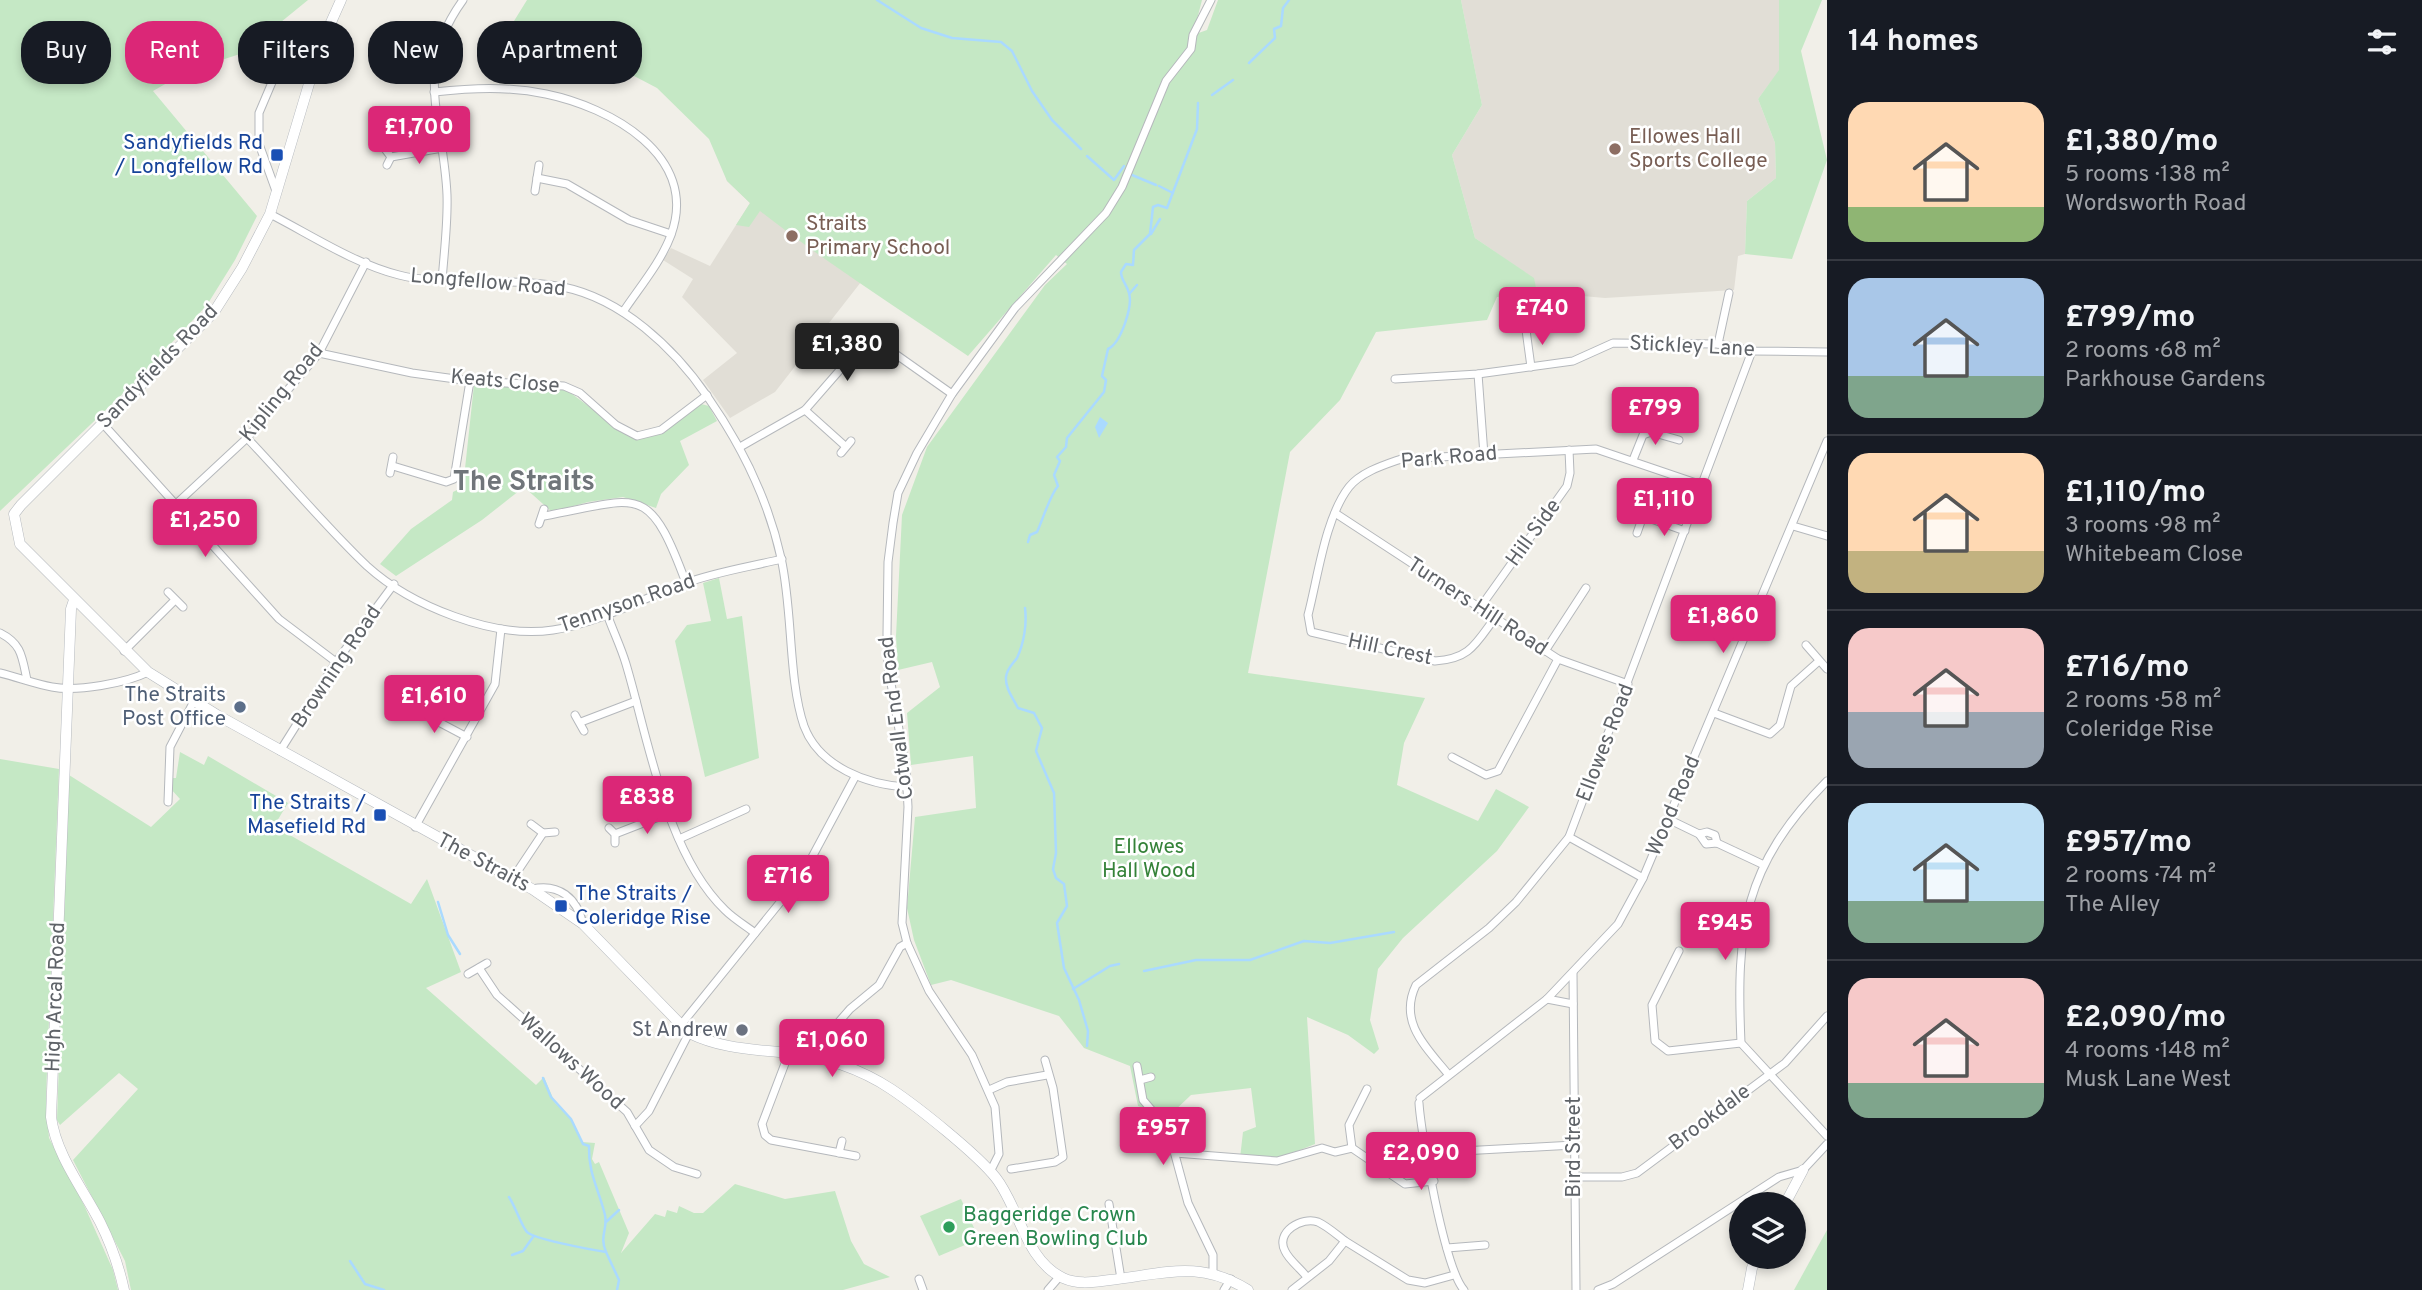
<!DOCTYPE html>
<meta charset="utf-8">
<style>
:root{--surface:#171b24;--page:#20242c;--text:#f1f3f6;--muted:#9ea1a6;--line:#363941;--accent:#db2777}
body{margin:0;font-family:Overpass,sans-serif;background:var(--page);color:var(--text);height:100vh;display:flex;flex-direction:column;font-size:26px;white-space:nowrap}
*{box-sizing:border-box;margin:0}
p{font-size:23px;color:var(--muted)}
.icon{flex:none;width:38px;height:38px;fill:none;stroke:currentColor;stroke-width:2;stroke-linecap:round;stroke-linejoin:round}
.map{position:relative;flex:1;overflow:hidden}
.panel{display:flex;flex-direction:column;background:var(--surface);width:595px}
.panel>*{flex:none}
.top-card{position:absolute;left:21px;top:21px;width:665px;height:63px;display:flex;gap:14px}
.tools{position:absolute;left:1729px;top:1192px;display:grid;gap:14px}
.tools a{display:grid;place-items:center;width:77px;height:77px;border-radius:50%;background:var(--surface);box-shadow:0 4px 10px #0003;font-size:35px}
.price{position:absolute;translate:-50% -60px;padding:0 16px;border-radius:7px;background:var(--accent);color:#fff;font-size:23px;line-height:46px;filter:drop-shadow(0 2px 4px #0008)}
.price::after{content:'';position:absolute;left:50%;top:42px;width:21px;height:16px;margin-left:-10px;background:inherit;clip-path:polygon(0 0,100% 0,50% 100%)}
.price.on{background:#222;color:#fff}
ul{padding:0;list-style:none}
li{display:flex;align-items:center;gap:21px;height:175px;padding:0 21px}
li+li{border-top:2px solid var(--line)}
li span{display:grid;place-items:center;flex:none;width:196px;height:140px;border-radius:21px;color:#555}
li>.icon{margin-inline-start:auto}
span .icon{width:84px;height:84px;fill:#fffc;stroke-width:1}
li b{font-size:30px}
h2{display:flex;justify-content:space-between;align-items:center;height:84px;padding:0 21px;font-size:30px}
.chip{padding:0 24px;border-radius:28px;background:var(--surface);box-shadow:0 4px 10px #0003;font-size:24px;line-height:63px}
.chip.on{background:var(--accent);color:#fff}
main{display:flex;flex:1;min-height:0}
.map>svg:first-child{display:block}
</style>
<main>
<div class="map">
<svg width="1827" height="1290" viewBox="0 0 1827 1290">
<rect width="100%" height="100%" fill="#f1efe8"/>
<g fill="#e1ded6">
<polygon points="1461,0 1779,0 1779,71 1758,99 1775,143 1776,178 1747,201 1745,254 1738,256 1734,290 1605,298 1537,292 1533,278 1475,238 1452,155 1482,105"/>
<polygon points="711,129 839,268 861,282 775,392 730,418 703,380 737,353 682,297 693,279 663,260 671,248 710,266 750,203 727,181"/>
</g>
<g fill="#c5e8c5">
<polygon points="0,0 308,0 281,22 274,38 258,48 188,71 153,91 257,216 235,260 207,305 134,383 0,511"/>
<path d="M527,0H1202L1193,35L1207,30L1218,0H1461L1482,105L1452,155L1475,238L1534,278L1537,292L1497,297L1487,320L1376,332L1340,400L1290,452L1248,673L1425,698L1404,743L1397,785L1478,821L1496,789L1529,807L1497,851L1403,938L1378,969L1370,1020L1379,1049L1374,1054L1348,1035L1307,1017L1315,1144L1275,1160L1240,1158L1243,1132L1256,1127L1251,1088L1191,1095L1168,1117L1138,1106L1130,1066L1084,1048L1059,1016L951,980L931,985L914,940L907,908L915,817L976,808L973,756L911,765L907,713L940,687L932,662L898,670L896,636L902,515L927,447L1045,285L1067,264L1056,255L968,356C898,308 826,263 760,211L749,227L736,225L750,203L727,181L709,139L657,88L573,44L551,46L514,21Z"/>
<polygon points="1779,0 1822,0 1801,51 1827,160 1792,259 1745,254 1747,201 1776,178 1775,143 1758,99 1779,70"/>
<path d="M474,385L564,388L630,437C658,442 679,419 701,404L709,406L717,421L680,441L689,465L661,494L656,508L623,497L588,502L552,512L524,487L482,520L396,576L380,564L411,529L452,500L453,492L463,487Z"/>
<polygon points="719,578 727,619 742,616 759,758 705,777 675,641 687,625 711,621 703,583"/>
<polygon points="180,752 204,765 208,756 288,803 274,826 411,904 427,879 461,972 426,988 536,1085 544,1077 555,1103 571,1119 582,1142 595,1143 592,1159 595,1164 599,1162 629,1233 621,1253 655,1214 665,1217 667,1210 677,1213 679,1206 694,1213 703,1213 735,1184 785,1199 835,1191 851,1241 864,1264 890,1277 843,1290 131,1290 125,1261 73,1160 138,1089 119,1073 60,1125 57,1120 69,775 151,827 180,799 170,788 171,778 176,778"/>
<polygon points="0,759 59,769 46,1096 49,1138 84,1205 113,1270 118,1290 0,1290"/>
<polygon points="961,1199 979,1239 939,1256 920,1216"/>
<polygon points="1827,1230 1827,1290 1794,1290"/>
</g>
<polygon fill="#aadaff" points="1100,417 1108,423 1099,438 1095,427"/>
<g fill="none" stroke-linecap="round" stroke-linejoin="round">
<g stroke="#aadaff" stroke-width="2.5">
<polyline points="877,0 921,28 952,38 1001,42 1012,51 1032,91 1052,120 1081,149"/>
<polyline points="1249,63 1275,38 1274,29 1281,26 1283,8 1289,0"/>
<polyline points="1212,95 1233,80"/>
<polyline points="1087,156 1114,180 1124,166"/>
<polyline points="1132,175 1156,185"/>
<polyline points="1159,186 1173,193"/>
<polyline points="1151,234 1160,219"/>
<polyline points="1130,293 1137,285"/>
<path d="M1028,542L1030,535L1037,532C1043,519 1050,495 1058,486L1054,475L1060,461L1057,457L1066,447L1067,438L1104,392L1106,380L1102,376L1108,349C1121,343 1133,306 1129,293C1127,285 1121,280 1121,272L1126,264L1133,265L1134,250L1150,234L1153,207L1158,205L1167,208L1197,129L1198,103"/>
<path d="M1025,608C1027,624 1024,643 1017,658C1013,664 1007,668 1006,677C1005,688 1013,698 1018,708L1034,713L1042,728L1036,751L1054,793L1056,853L1053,869L1056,878L1064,884L1067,906L1057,923L1064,968L1079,1000L1088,1031L1087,1046"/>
<polyline points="438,902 448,935 460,954"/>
<polyline points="1144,971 1196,960 1250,960 1304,941 1330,943 1394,932"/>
<polyline points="1073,989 1110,966 1119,964"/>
<path d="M543,1078L551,1097L571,1119L583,1144L589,1146C588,1173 599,1190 605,1215C608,1229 599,1236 606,1252"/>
<path d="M509,1197C515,1206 522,1227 527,1232C533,1239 593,1250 606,1252L619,1280L617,1290"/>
<polyline points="606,1222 619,1210"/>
<polyline points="512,1255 523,1251 533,1237"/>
<polyline points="350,1261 365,1284 384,1290"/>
</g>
<g stroke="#b5b8bc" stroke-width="9">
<g id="street">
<path d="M434,92C472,88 508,86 546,94C609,107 700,155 671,235C661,262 639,288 623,312"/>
<polyline points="385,149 391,157 387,165"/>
<polyline points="391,157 442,148"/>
<polyline points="537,178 567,184 629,220 671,234"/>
<polyline points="276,191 259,144 259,113 273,80 320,48"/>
<polyline points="535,191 539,165"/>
<path d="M270,214C311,235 355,264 399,275C430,283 463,280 494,282C517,282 540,282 563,287C622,299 674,348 707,396C742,446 768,499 781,558C793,610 788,679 804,726C819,767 868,785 907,787"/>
<path d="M442,281C444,253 448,223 447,195C444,119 412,70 463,0"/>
<polyline points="1526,330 1531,367"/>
<polyline points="1718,344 1729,293"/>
<polyline points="319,353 412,373 470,381 564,386 580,393 616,425 637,436 661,430 707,395"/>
<polyline points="1478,374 1484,455"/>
<polyline points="1395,379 1478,374 1573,361 1613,343 1718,344 1752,351 1827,352"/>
<polyline points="805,410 844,445"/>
<polyline points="104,425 279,619 336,662"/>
<path d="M247,438C287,480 325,526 367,566C411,606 494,639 553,630C599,623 641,599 683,584C715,572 749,567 782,559"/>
<polyline points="740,447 805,410 866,340 877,341 952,394"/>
<polyline points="841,453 851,441"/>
<polyline points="1633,460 1643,435 1651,432 1679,440"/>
<polyline points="393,466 446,482 454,479 470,381"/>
<polyline points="390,473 393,457"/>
<polyline points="175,505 247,438 319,353 366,262"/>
<polyline points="1335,513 1558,659 1628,684"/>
<path d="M544,516C639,499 648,480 686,583"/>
<polyline points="539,524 544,509"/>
<polyline points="1793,526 1827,536"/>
<polyline points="1637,533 1643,516 1685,531"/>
<polyline points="168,592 183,607"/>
<polyline points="1479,609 1567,486 1570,473 1569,450"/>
<path d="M607,614C613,631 621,647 626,664C649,741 666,853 725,910C734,919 746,926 755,933"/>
<path d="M1494,619C1475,645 1469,659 1435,661L1311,632L1308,615C1318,577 1325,518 1349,487C1361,472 1384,465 1401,459L1596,449L1702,485"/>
<path d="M0,633C22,644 22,657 27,680"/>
<polyline points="1806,645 1827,669"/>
<polyline points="124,651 175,600"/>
<polyline points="1545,651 1586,588"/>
<path d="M0,673C17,677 35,684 52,687C77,692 126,683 148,672"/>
<polyline points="414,709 467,737"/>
<polyline points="406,712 414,709 413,697"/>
<polyline points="1714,713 1770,734 1780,725 1791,686 1819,661"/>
<polyline points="575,715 584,731"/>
<polyline points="581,722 636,701"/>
<polyline points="280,751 336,662 394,584"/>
<polyline points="1452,757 1486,775 1498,771 1558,659"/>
<path d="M1827,781C1743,866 1736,929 1741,1043L1827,1136"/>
<polyline points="168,802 170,747 194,701"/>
<polyline points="1668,819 1699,834 1706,844 1717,843 1764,865"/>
<polyline points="531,824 543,833 555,832"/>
<polyline points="415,827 495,684 501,629"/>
<polyline points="609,828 615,834 615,843"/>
<polyline points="615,834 669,813"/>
<polyline points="1699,834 1707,832 1715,835 1717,843"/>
<polyline points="1569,837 1643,878"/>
<polyline points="679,839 746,809"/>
<polyline points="513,878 543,833"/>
<path d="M532,889C559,883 577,898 583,924"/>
<polyline points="1679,951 1652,1005 1655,1041 1668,1051 1741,1043"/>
<polyline points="479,968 497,995 627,1112 649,1150 674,1167 697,1174"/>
<polyline points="1573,973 1576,1290"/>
<polyline points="468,974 487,963"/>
<polyline points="1547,999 1573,1004"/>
<polyline points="680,1026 803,874 855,777"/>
<polyline points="789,1053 762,1124 765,1135 771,1140 856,1156"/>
<polyline points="817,1058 823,1040 850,1009 879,985 900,947 907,943"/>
<polyline points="1137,1066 1143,1100 1168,1129 1188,1203 1213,1255 1213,1272"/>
<path d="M1448,1074C1426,1047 1398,1022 1416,985L1489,928L1516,902L1569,837L1752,351"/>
<polyline points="1140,1080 1151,1077"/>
<polyline points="989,1090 1007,1082 1047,1075"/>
<polyline points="1420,1098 1547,999 1618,924 1643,878 1827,441"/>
<path d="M1419,1103C1421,1135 1445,1269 1464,1290"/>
<polyline points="635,1126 649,1111 689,1033"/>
<polyline points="1352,1148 1349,1125 1367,1089"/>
<polyline points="839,1153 842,1141"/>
<polyline points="1175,1153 1277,1161 1322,1148 1335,1152 1352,1148 1405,1184 1434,1181"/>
<polyline points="1425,1153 1574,1145"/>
<polyline points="1011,1169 1055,1162 1063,1157 1053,1088 1045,1060"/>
<polyline points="990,1172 999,1154 995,1107 972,1055 929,991 907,943 902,923 908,807 906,770 888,666 887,634 888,562 893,523 898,493 917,453 952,394 1015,308 1106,213 1122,187 1166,81 1191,49 1193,35 1211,0"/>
<polyline points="1573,1177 1622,1177 1637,1173 1785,1063 1827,1016"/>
<polyline points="1109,1204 1121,1279"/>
<polyline points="1447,1248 1485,1245"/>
<path d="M1306,1276C1300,1268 1289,1260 1285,1251C1275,1232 1302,1216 1318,1222C1327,1226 1337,1235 1345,1241"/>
<polyline points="919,1279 923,1290"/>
<polyline points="1048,1290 1060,1276"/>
<polyline points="1224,1290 1231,1279"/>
<polyline points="1292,1290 1329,1261 1345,1241 1408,1280 1425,1283 1454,1275"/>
<polyline points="1598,1290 1613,1284 1779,1177 1803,1170 1827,1144"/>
</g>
</g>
<g stroke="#b6babf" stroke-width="11">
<g id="secondary">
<path d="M341,0L320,47L270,214L242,268L214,312L21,505L14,514L20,544L148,672L217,715L532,889L583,924L689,1033C722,1049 752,1049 787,1053C823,1056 861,1069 891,1089C918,1107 977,1154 996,1178C1020,1209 1025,1260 1063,1278C1079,1285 1093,1282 1110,1280C1163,1274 1199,1259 1248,1290"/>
<path d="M74,600L71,609L51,1117C56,1155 83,1189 100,1222C111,1244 119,1267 124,1290"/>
<polyline points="1785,1204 1803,1170"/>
<polyline points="1748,1290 1752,1268 1758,1256"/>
</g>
</g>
<use href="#street" stroke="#fff" stroke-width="7"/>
<use href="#secondary" stroke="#fff" stroke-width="10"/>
</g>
<g fill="#8d6e63" stroke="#fff" stroke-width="2.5">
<circle cx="1615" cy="149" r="7"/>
<circle cx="792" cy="236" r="7"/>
</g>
<g fill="#1a4fb4" stroke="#fff" stroke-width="2.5">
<rect x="270" y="148" width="14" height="14" rx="3.5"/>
<rect x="373" y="808" width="14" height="14" rx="3.5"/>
<rect x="554" y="899" width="14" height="14" rx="3.5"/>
</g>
<circle fill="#5c6f8a" stroke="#fff" stroke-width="2.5" cx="240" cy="707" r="7"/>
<circle fill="#6b7280" stroke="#fff" stroke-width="2.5" cx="742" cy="1030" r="7"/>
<circle fill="#2e9e5b" stroke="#fff" stroke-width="2.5" cx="949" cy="1227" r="7"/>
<g text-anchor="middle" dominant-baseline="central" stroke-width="5" stroke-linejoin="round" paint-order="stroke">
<g font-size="21" fill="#785e54" stroke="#fff" text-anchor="start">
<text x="1629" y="137">Ellowes Hall<tspan x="1629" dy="24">Sports College</tspan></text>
<text x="806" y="224">Straits<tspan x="806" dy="24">Primary School</tspan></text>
</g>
<g font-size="21" fill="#164399" stroke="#fff" text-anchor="end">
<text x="263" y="143">Sandyfields Rd<tspan x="263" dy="24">/ Longfellow Rd</tspan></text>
<text x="366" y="803">The Straits /<tspan x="366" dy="24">Masefield Rd</tspan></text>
<text x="575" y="894" text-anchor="start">The Straits /<tspan x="575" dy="24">Coleridge Rise</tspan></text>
</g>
<g font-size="21" fill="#5f6368" stroke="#fff">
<text transform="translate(488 283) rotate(5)">Longfellow Road</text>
<text transform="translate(1692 347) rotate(3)">Stickley Lane</text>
<text transform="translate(158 367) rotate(-46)">Sandyfields Road</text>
<text transform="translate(505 382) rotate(5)">Keats Close</text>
<text transform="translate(282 393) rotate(-51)">Kipling Road</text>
<text transform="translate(1449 458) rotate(-5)">Park Road</text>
<text transform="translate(1534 533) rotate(-54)">Hill Side</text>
<text transform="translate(627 604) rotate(-19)">Tennyson Road</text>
<text transform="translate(1477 607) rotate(33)">Turners Hill Road</text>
<text transform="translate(1390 650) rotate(12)">Hill Crest</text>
<text transform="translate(337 667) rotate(-56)">Browning Road</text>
<text transform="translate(897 718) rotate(-97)">Cotwall End Road</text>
<text transform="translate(1606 743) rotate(-69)">Ellowes Road</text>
<text transform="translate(1674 806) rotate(-67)">Wood Road</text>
<text transform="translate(483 863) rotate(28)">The Straits</text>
<text transform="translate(56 997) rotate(-88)">High Arcal Road</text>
<text transform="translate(571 1062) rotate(42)">Wallows Wood</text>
<text transform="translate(1710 1118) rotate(-37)">Brookdale</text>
<text transform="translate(1574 1147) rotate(-90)">Bird Street</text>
</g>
<g font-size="21" fill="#4e5e75" stroke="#fff" text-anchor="end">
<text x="226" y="695">The Straits<tspan x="226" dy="24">Post Office</tspan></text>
</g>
<g font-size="21" fill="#348238" stroke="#fff">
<text x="1149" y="847">Ellowes<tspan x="1149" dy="24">Hall Wood</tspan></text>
</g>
<g font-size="21" fill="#5b616d" stroke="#fff" text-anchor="end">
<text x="728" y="1030">St Andrew</text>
</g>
<g font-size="21" fill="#27864d" stroke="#fff" text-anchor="start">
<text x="963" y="1215">Baggeridge Crown<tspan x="963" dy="24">Green Bowling Club</tspan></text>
</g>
<g font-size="28" font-weight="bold" fill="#70757a" stroke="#fff">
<text x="524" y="483">The Straits</text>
</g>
</g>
</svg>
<div class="tools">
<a><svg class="icon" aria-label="layers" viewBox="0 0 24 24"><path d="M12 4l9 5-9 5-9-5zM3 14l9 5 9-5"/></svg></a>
</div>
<b class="price" style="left:419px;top:166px">£1,700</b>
<b class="price" style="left:1542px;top:347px">£740</b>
<b class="price on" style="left:847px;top:383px">£1,380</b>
<b class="price" style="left:1655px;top:447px">£799</b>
<b class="price" style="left:1664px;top:538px">£1,110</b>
<b class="price" style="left:205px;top:559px">£1,250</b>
<b class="price" style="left:1723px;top:655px">£1,860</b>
<b class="price" style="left:434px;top:735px">£1,610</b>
<b class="price" style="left:647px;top:836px">£838</b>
<b class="price" style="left:788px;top:915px">£716</b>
<b class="price" style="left:1725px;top:962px">£945</b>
<b class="price" style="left:832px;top:1079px">£1,060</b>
<b class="price" style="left:1163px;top:1167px">£957</b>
<b class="price" style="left:1421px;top:1192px">£2,090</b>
<div class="top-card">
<a class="chip">Buy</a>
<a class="chip on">Rent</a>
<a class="chip">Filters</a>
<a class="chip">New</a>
<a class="chip">Apartment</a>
</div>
</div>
<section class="panel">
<h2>14 homes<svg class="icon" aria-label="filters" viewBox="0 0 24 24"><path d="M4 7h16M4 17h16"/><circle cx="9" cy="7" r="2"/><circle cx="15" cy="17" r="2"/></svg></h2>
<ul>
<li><span style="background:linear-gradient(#ffd9b3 75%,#8fb573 0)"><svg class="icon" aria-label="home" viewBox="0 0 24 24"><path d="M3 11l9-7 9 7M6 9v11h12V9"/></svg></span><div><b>£1,380/mo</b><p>5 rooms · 138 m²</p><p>Wordsworth Road</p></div></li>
<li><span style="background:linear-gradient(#a9c7e8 70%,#7fa58c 0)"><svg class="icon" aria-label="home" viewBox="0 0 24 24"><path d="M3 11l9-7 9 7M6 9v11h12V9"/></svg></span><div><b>£799/mo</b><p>2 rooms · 68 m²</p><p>Parkhouse Gardens</p></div></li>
<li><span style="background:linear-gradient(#ffd9b3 70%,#c2b280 0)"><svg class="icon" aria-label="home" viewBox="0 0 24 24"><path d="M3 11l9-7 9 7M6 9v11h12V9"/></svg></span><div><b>£1,110/mo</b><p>3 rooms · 98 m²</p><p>Whitebeam Close</p></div></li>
<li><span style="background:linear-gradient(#f6c9c9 60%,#9aa5b1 0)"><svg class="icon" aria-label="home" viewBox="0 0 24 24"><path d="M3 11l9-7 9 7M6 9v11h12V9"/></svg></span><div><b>£716/mo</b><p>2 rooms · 58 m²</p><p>Coleridge Rise</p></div></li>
<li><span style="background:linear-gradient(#bfe0f5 70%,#7fa58c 0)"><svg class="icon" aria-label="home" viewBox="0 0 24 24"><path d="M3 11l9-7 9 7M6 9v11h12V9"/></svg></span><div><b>£957/mo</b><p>2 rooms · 74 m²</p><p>The Alley</p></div></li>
<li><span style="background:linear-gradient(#f6c9c9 75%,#7fa58c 0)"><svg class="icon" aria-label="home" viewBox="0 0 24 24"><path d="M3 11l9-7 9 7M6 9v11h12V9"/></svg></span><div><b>£2,090/mo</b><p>4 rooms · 148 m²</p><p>Musk Lane West</p></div></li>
</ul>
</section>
</main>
